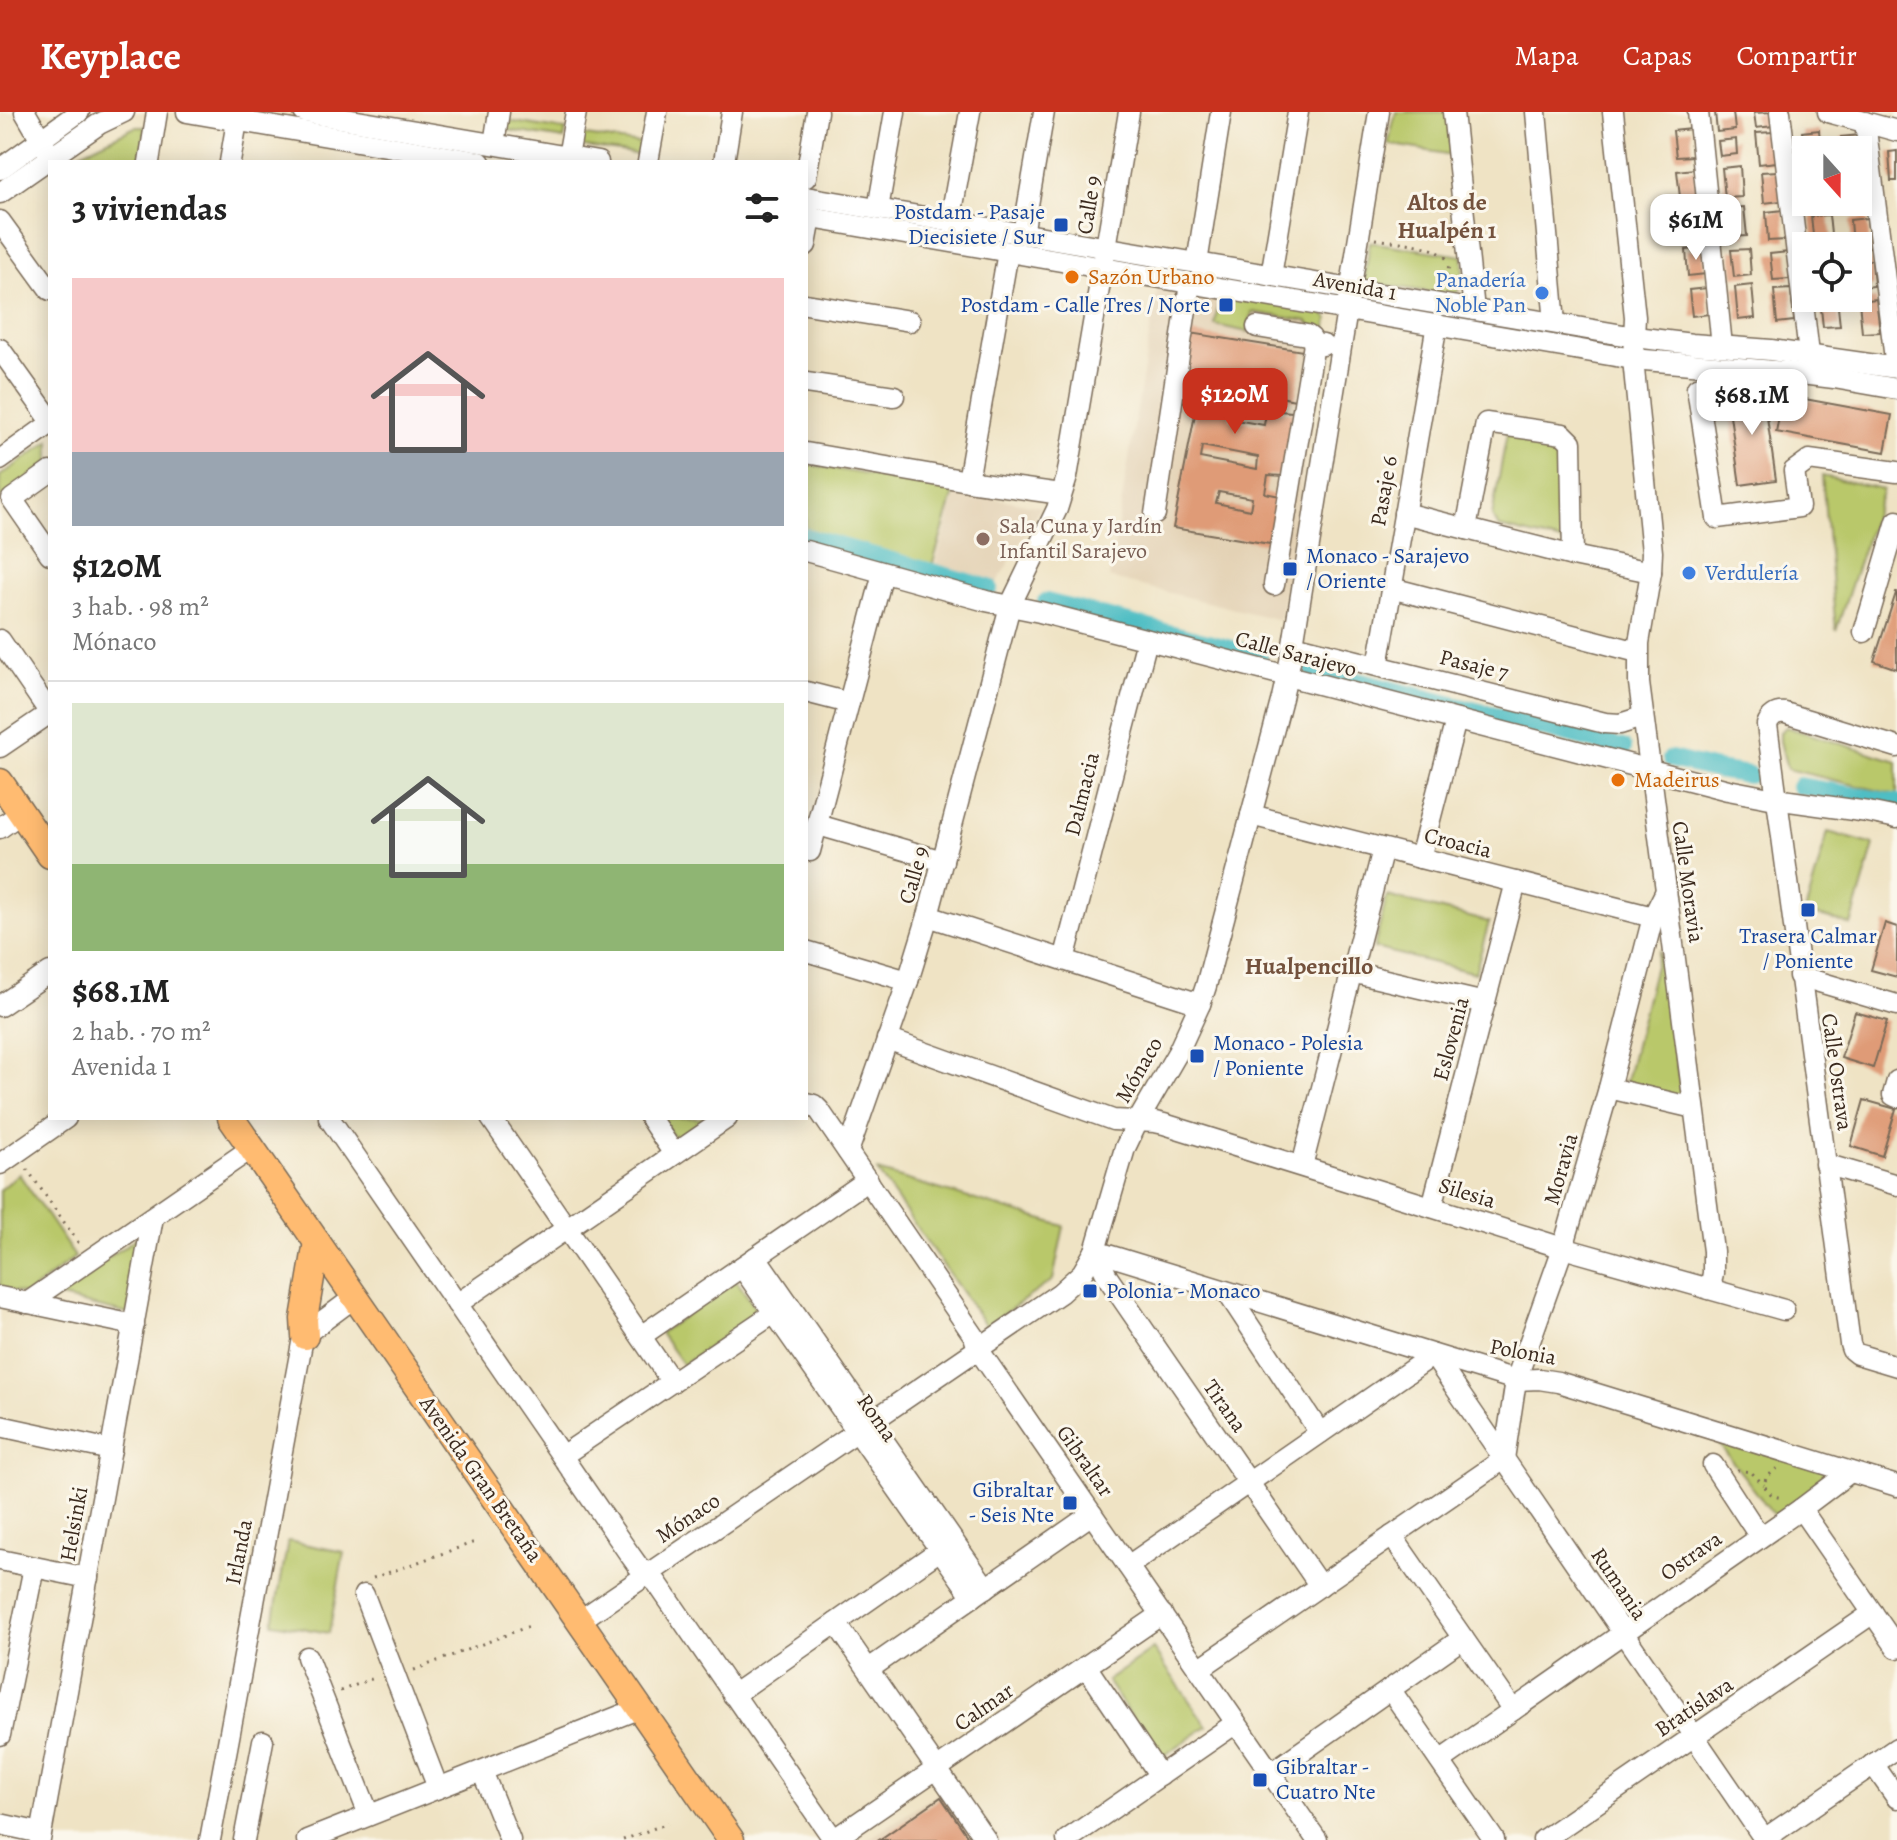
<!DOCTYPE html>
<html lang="es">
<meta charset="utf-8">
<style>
:root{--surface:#fff;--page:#f2f2f2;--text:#222;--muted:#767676;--line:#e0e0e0;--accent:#c8321e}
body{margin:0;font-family:Alegreya,serif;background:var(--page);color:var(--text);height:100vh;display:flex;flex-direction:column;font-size:30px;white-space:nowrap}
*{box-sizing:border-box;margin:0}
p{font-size:26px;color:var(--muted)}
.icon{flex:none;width:44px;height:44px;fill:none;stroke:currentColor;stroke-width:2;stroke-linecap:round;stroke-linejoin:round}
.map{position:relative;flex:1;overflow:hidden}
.side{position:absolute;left:48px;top:48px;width:760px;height:960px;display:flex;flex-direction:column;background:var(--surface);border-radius:0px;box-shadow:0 4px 20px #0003}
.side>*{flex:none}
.needle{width:52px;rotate:159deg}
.buttons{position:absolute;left:1792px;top:24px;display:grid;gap:16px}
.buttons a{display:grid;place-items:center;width:80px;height:80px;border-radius:0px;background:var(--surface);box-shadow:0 4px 20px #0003;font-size:40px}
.price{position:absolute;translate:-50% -68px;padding:0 18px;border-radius:16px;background:#fff;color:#222;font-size:26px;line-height:52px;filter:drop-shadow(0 2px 4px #0008)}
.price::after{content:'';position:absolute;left:50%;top:48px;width:24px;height:18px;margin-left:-12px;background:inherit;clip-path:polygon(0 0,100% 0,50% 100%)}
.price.current{background:var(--accent);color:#fff}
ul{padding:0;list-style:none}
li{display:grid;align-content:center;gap:16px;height:424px;padding:0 24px}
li+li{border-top:2px solid var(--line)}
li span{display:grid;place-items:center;height:248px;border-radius:0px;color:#555}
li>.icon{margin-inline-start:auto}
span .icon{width:144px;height:144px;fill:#fffc;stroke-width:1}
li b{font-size:34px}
h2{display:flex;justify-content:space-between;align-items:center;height:96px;padding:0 24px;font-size:34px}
header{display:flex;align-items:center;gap:48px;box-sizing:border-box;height:112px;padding:0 40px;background:var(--accent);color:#fff}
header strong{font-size:38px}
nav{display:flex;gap:44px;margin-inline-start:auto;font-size:28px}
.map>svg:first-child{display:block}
</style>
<header>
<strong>Keyplace</strong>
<nav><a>Mapa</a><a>Capas</a><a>Compartir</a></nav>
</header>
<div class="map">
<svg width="1897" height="1728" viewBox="0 0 1897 1728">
<rect width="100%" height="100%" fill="#fbf7ec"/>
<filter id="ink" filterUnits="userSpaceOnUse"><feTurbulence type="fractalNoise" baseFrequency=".0125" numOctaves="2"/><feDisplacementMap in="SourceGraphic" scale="16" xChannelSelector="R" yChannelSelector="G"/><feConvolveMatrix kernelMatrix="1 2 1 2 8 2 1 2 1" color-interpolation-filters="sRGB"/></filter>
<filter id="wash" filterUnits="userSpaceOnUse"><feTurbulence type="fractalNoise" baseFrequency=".006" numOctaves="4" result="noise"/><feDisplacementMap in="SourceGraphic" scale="32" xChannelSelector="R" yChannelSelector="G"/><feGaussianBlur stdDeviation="1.8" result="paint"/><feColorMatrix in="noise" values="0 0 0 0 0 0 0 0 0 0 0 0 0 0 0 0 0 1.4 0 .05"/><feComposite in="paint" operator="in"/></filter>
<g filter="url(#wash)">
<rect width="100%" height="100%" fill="#efe3c4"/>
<g fill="#e3d1b4">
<polygon points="1158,172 1328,207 1280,508 1109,466"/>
<polygon points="957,379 1041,395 994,476 934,458"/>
<polygon points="940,1680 973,1728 867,1728"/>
</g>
<g fill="#b9c86a" stroke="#7a7944" stroke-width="2">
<polygon points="1396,0 1448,0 1452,43 1388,32"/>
<polygon points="502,8 566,18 564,27 500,17"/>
<polygon points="135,15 146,15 140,50 79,50 81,41"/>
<polygon points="579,23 642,32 641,43 577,34"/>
<polygon points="1370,130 1463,144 1463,169 1455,184 1364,170"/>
<polygon points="1220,180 1320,197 1328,207 1325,229 1307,209 1252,200 1248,220 1215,213"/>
<polygon points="1516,318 1566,333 1570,432 1499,415 1492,404 1507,321"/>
<polygon points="50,329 50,350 0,387 0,364"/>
<polygon points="806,352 955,378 930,461 806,429"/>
<polygon points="1822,364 1883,377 1836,519"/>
<polygon points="1786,615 1897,649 1897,683 1787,657 1780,629 1780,620"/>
<polygon points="1828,720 1874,733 1851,813 1805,800"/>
<polygon points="1387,784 1489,810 1475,861 1374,836"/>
<polygon points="1659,838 1682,988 1625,973"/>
<polygon points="659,1006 707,1006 677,1029"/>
<polygon points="877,1059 1064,1114 1053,1168 986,1214"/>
<polygon points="19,1062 75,1145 26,1183 0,1176 0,1078"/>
<polygon points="141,1123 128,1202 53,1184"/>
<polygon points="736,1168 759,1201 683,1253 660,1221"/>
<polygon points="1712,1323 1852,1367 1783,1415"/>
<polygon points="288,1429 344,1440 329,1521 273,1511"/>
<polygon points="1153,1537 1207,1614 1160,1646 1107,1569"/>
</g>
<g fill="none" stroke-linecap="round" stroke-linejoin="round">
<g stroke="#50bec4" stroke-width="18">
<polyline points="806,425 989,476"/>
<polyline points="1046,490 1259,544"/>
<polyline points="1313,558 1623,636"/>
<polyline points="1671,647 1716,658 1749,663"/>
<polyline points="1800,674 1897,691"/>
</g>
</g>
<g id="blocks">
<g fill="#df9b77" fill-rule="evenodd">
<polygon points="1715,0 1733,0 1735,18 1717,20"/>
<polygon points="1772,0 1773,14 1756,16 1754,1"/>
<polygon points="1691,17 1693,44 1676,45 1673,19"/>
<polygon points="1819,18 1821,38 1806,38 1806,45 1804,45 1802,20"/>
<polygon points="1774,20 1777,50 1759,52 1756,21"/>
<polygon points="1859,23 1862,54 1858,54 1858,38 1843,38 1841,25"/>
<polygon points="1736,27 1737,42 1720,44 1718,29"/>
<polygon points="1897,39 1897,69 1891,69 1889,40"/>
<polygon points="1740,54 1742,85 1725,86 1722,56"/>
<polygon points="1694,57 1697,84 1680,85 1677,59"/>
<polygon points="1778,59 1781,89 1764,91 1761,60"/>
<polygon points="1862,66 1865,97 1848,98 1847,90 1858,90 1858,67"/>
<polygon points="1744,95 1747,124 1729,125 1726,96"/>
<polygon points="1698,97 1701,123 1684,125 1681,98"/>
<polygon points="1783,98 1786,128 1768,129 1766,100"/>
<polygon points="1829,103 1832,132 1814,133 1811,104"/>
<polygon points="1867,106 1870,135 1858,136 1858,134 1852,134 1850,108"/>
<polygon points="1703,136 1706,162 1688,164 1686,138"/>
<polygon points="1749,137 1751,163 1734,165 1731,138"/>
<polygon points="1788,140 1790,167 1773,168 1770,142"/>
<polygon points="1872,148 1874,174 1858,176 1858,149"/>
<polygon points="1752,173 1755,206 1738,208 1735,175"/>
<polygon points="1707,176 1709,202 1692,204 1689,178"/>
<polygon points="1791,177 1794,209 1777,211 1774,178"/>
<polygon points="1837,186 1840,214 1823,215 1820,187"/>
<polygon points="1876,187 1880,220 1862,221 1859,189"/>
<path d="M1190,221L1303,239L1295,288L1280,285L1278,299L1293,300L1283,364L1268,363L1265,381L1280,384L1270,432L1173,416L1197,292L1180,289ZM1236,260L1271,265L1269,278L1235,272ZM1231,296L1266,302L1264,313L1230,307ZM1202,334L1258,345L1257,357L1200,346ZM1219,380L1252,386L1250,398L1216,391Z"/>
<polygon points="1763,277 1776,368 1740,373 1727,282"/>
<polygon points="1783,283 1892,303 1885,340 1776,320"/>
<polygon points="1896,481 1897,481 1897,557 1874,549"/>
<polygon points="1885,811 1897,815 1897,865 1871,858"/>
<polygon points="1855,900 1887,909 1873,956 1841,946"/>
<polygon points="1864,988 1896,997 1882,1044 1851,1034"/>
<polygon points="941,1685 970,1728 879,1728"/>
</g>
</g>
</g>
<g filter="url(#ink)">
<use href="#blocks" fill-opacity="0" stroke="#7a6b58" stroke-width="2"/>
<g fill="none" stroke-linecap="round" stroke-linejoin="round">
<g stroke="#7a6b58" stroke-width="23">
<g id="minor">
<polyline points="25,0 47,38"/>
<polyline points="187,0 480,50"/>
<polyline points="304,0 598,50"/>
<polyline points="1453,0 1474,198"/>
<polyline points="1536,0 1555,211"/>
<polyline points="1613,0 1635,205 1633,247 1652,440 1651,460 1639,531 1639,571 1713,1139 1713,1161 1710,1177"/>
<polyline points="1698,0 1722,234"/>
<polyline points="1780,0 1809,242"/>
<polyline points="1828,0 1897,19"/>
<polyline points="1865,10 1896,255"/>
<polyline points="494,32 499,0"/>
<polyline points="568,45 576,0"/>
<polyline points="149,50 157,0"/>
<polyline points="230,50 237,9 244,2"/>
<polyline points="648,50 657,0"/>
<polyline points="724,50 732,0"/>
<polyline points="0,57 79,0"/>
<polyline points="806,65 817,0"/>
<polyline points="0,81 99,12 124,0"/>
<polyline points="806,85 1635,225 1692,232 1771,238 1897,256"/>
<polyline points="878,97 895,0"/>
<polyline points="806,105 1633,247 1785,260 1834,266 1897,277"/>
<polyline points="0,109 50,178"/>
<polyline points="950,110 970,0"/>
<polyline points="1023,122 1044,0"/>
<polyline points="806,133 811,106 806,94"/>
<polyline points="1197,151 1221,0"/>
<polyline points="1271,164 1298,0"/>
<polyline points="806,192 910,209"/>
<polyline points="1257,215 1307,223 1311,226 1314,232 1323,233"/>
<polyline points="0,237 50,307"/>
<polyline points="806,271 894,284"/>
<polyline points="1697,276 1717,406 1799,395 1794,359 1809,348 1897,360"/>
<polyline points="806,341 968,369 1061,382"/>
<polyline points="0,348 50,312"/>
<polyline points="50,360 12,387 50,442"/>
<polyline points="968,369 1008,140"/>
<polyline points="1404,401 1573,444 1651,460"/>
<polyline points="1155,402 1190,171"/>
<polyline points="1466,417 1486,311 1563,322 1571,330 1573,444"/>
<polyline points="806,439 986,489 1040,500 1728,678 1775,687 1868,700 1897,706"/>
<polyline points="1274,473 1314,232"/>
<polyline points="1391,476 1638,540"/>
<polyline points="1864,520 1897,409"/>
<polyline points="0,528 50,601"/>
<polyline points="1293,533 1605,611 1620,612 1642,605"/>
<polyline points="1378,554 1437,212"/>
<polyline points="806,580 849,591"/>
<polyline points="0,635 50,601"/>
<path d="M1897,635L1785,601C1776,600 1770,604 1767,613L1850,1232L1852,1238L1857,1242L1897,1254"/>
<polyline points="1251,703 1653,805"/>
<polyline points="818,713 943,749"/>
<polyline points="0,716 21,701"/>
<polyline points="810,739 883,461"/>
<polyline points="1420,746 1456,608"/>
<polyline points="928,804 1200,892"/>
<polyline points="806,839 908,869"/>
<polyline points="1064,848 1147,528"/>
<polyline points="1351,860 1485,891"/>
<polyline points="1799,864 1897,893"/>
<polyline points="0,894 50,860"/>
<polyline points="887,927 1113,1008 1155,1010 1164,1012 1563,1136 1784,1198"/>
<polyline points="1897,969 1893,983 1897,985"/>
<polyline points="1609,976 1694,996"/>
<polyline points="806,991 814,993 819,998 974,1224 978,1237 1317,1728"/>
<polyline points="329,1006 628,1440 638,1454 657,1471 834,1728"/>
<polyline points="491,1006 672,1270"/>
<polyline points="650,1006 674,1042"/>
<polyline points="848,1040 908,869 928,804 1010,494 1057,397 1067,365 1129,0"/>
<polyline points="0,1052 66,1006"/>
<polyline points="1825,1052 1897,1073"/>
<polyline points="1302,1054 1383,737"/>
<polyline points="1432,1095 1516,770"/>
<polyline points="1095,1139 1516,1268 1539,1267 1558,1270 1897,1374"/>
<polyline points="1095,1139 1108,1166 1320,1474"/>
<polyline points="756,1145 986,1476"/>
<polyline points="742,1155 973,1485"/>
<polyline points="1227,1180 1320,1321"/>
<polyline points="0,1185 134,1213"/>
<polyline points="27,1191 252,1036"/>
<polyline points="457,1192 727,1006"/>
<polyline points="641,1224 868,1068"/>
<polyline points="0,1314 111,1338"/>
<polyline points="562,1344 774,1201"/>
<polyline points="1713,1353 1760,1425"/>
<polyline points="1801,1397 1897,1536"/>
<polyline points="1392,1424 1513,1598"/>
<polyline points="0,1448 88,1466"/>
<polyline points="1128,1454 1433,1243 1765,1728"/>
<polyline points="364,1483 438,1676"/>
<polyline points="579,1509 1060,1181 1082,1161 1095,1139 1125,1036 1138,1009 1178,940 1200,892 1206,874 1282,586 1291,545 1379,0"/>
<polyline points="836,1511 986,1728"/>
<polyline points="307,1545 369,1703"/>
<polyline points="1086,1554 1160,1664"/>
<polyline points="869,1557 1092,1402"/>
<polyline points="1199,1557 1504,1347 1516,1268 1563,1136 1609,976 1653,805 1665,781"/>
<polyline points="1390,1577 1494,1728"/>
<polyline points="733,1583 940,1438"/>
<polyline points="0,1623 34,1455"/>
<polyline points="1440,1649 1801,1397 1850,1360"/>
<polyline points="1873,1652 1897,1686"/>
<polyline points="482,1659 510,1728"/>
<polyline points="1271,1661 1463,1526"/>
<polyline points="0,1712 41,1721"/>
<polyline points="40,1728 153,1105"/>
<polyline points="210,1728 302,1231 308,1220 355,1185"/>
<polyline points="244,1728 263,1629"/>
<polyline points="307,1728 640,1596"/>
<polyline points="833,1728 1162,1502"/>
<polyline points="1067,1728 1236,1611"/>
<polyline points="1543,1728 1873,1501"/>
<polyline points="1763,1728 1897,1636"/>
</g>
</g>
<g stroke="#7a6b58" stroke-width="29">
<g id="major">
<polyline points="0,670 50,743"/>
<polyline points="231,1006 731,1728"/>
<polyline points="305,1224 304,1207 317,1130"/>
</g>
</g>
<g stroke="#7a6b58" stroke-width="3" stroke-dasharray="2 6" stroke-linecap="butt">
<path d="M1376,127C1399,131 1436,130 1450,151"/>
<polyline points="1445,173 1449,153"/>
<polyline points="27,1057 80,1133"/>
<path d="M1777,1356L1766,1366L1764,1373C1769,1382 1774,1386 1784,1385"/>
<polyline points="1737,1358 1751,1360 1764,1373"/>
<polyline points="373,1466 475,1430"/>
<polyline points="414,1558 532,1513"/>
<polyline points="340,1579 374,1566"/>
<polyline points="623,1728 668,1711"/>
</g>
<use href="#minor" stroke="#fff" stroke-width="20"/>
<use href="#major" stroke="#ffbb71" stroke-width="26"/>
</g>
</g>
<g fill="#1a4fb4" stroke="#fbf7ec" stroke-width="3">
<rect x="1053" y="105" width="16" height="16" rx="4"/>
<rect x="1218" y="185" width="16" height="16" rx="4"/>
<rect x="1282" y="449" width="16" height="16" rx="4"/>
<rect x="1800" y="790" width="16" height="16" rx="4"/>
<rect x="1189" y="936" width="16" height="16" rx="4"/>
<rect x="1082" y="1171" width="16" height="16" rx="4"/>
<rect x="1062" y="1383" width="16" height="16" rx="4"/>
<rect x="1252" y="1660" width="16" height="16" rx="4"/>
</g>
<g fill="#e8710a" stroke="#fbf7ec" stroke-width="3">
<circle cx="1072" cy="165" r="8"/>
<circle cx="1618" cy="668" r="8"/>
</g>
<g fill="#3f7fe0" stroke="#fbf7ec" stroke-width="3">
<circle cx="1542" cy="181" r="8"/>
<circle cx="1689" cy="461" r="8"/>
</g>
<circle fill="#8d6e63" stroke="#fbf7ec" stroke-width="3" cx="983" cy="427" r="8"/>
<g text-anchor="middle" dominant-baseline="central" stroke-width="6" stroke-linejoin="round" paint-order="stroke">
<g font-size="22" fill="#3b2a1e" stroke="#fbf7ec">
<text transform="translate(1089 93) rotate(-81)">Calle 9</text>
<text transform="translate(1355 174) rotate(10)">Avenida 1</text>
<text transform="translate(1384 379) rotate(-80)">Pasaje 6</text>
<text transform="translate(1296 542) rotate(15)">Calle Sarajevo</text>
<text transform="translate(1474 553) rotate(14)">Pasaje 7</text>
<text transform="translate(1082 682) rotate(-76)">Dalmacia</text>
<text transform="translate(1458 731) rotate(14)">Croacia</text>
<text transform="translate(914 763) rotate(-74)">Calle 9</text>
<text transform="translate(1688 770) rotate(82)">Calle Moravia</text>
<text transform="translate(1451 927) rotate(-75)">Eslovenia</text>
<text transform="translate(1139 958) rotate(-60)">Mónaco</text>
<text transform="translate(1837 960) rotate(82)">Calle Ostrava</text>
<text transform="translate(1561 1057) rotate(-74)">Moravia</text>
<text transform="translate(1467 1081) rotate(17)">Silesia</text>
<text transform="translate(1523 1240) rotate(10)">Polonia</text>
<text transform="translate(1225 1294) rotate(55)">Tirana</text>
<text transform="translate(877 1306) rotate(55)">Roma</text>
<text transform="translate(1085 1349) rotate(55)">Gibraltar</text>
<text transform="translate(481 1367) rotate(55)">Avenida Gran Bretaña</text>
<text transform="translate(688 1406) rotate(-34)">Mónaco</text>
<text transform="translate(74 1412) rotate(-80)">Helsinki</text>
<text transform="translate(239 1440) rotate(-79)">Irlanda</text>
<text transform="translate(1691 1444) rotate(-35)">Ostrava</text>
<text transform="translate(1619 1472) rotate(56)">Rumania</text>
<text transform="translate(984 1595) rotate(-35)">Calmar</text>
<text transform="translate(1694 1595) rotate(-34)">Bratislava</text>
</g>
<g font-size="22" fill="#164399" stroke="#fbf7ec" text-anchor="start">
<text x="1045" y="100" text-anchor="end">Postdam - Pasaje<tspan x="1045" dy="25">Diecisiete / Sur</tspan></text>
<text x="1210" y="193" text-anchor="end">Postdam - Calle Tres / Norte</text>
<text x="1306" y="444">Monaco - Sarajevo<tspan x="1306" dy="25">/ Oriente</tspan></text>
<text x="1808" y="824" text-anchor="middle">Trasera Calmar<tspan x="1808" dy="25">/ Poniente</tspan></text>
<text x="1213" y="931">Monaco - Polesia<tspan x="1213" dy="25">/ Poniente</tspan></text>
<text x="1106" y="1179">Polonia - Monaco</text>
<text x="1054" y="1378" text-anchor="end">Gibraltar<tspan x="1054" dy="25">- Seis Nte</tspan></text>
<text x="1276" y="1655">Gibraltar -<tspan x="1276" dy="25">Cuatro Nte</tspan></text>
</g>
<g font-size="22" fill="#c56008" stroke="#fbf7ec" text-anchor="start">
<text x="1088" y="165">Sazón Urbano</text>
<text x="1634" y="668">Madeirus</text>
</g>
<g font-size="22" fill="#366cbe" stroke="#fbf7ec" text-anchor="end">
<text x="1526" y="168">Panadería<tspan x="1526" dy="25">Noble Pan</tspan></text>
<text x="1705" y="461" text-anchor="start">Verdulería</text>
</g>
<g font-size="22" fill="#785e54" stroke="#fbf7ec" text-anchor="start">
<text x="999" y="414">Sala Cuna y Jardín<tspan x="999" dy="25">Infantil Sarajevo</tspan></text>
</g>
<g font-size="24" font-weight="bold" fill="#74523d" stroke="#fbf7ec">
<text x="1447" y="90">Altos de<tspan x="1447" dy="28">Hualpén 1</tspan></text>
<text x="1309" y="854">Hualpencillo</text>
</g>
</g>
</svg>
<div class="buttons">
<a><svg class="needle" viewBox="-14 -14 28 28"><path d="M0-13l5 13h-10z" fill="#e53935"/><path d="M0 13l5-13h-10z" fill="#767676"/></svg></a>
<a><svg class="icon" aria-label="locate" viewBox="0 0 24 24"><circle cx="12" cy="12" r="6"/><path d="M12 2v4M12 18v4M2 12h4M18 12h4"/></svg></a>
</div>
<b class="price" style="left:1696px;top:150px">$61M</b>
<b class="price current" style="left:1235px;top:324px">$120M</b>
<b class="price" style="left:1752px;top:325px">$68.1M</b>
<section class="side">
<h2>3 viviendas<svg class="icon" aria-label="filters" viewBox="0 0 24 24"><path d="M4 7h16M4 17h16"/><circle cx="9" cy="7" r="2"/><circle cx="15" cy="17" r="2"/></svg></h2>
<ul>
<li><span style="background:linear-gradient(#f6c9c9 70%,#9aa5b1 0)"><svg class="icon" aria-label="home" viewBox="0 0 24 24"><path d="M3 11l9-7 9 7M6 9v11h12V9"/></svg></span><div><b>$120M</b><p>3 hab. · 98 m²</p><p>Mónaco</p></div></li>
<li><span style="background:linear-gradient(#dfe7d0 65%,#8fb573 0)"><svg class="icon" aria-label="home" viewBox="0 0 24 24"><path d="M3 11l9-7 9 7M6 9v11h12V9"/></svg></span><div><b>$68.1M</b><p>2 hab. · 70 m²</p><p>Avenida 1</p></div></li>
</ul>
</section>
</div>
